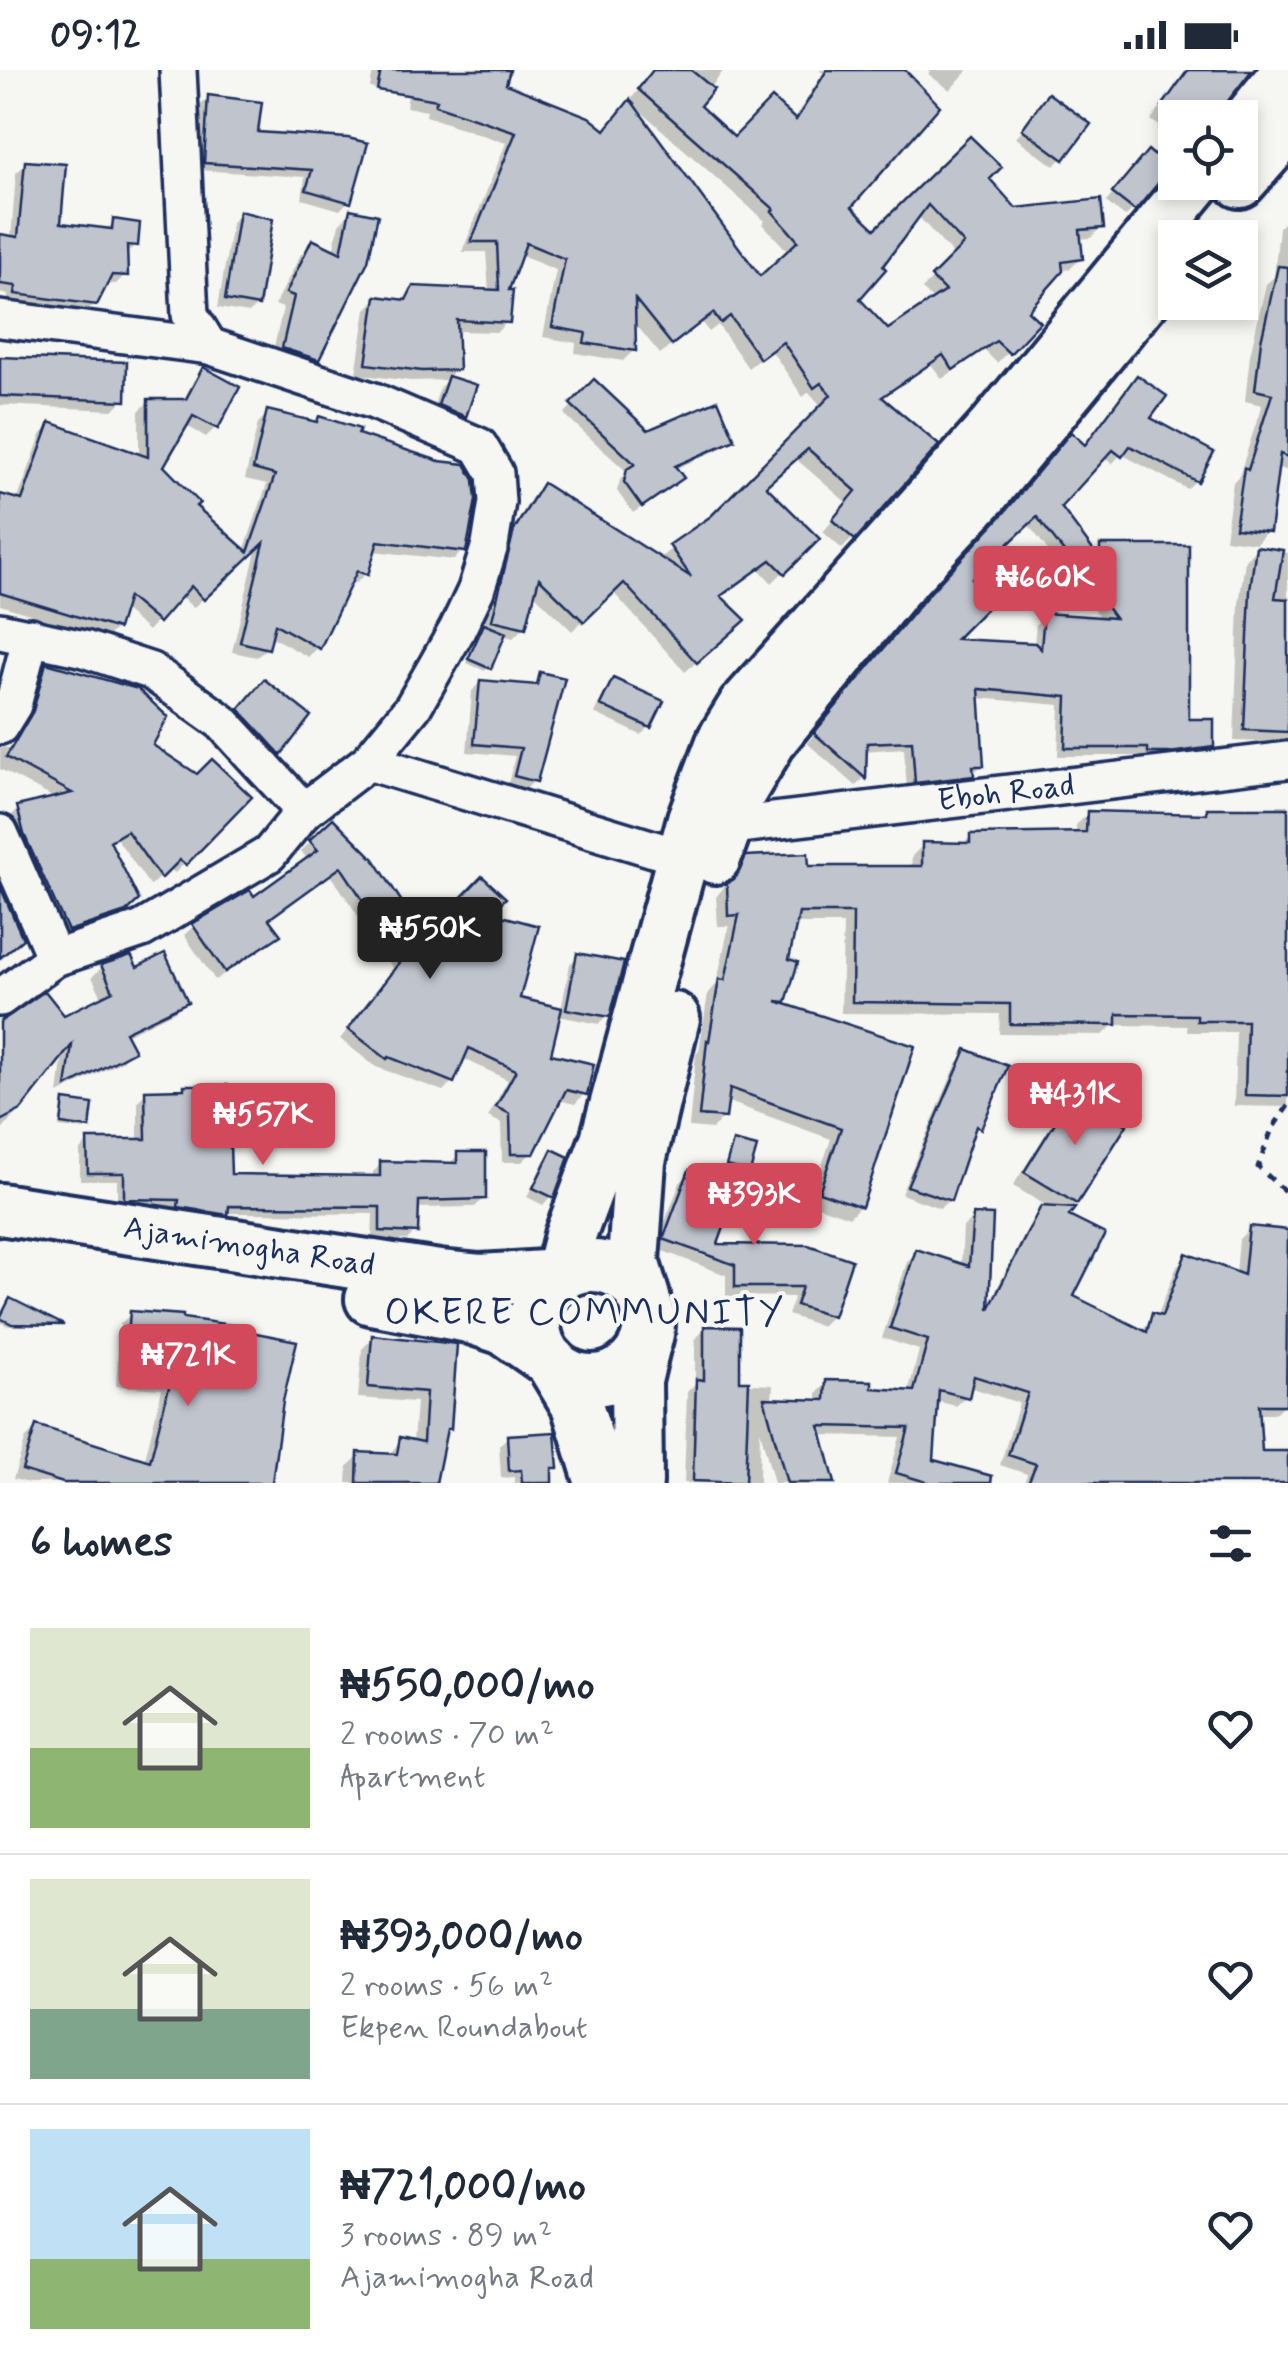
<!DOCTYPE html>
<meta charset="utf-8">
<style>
:root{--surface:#fff;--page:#f6f6f7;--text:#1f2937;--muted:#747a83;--line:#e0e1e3;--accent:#d1495b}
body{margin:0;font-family:Mynerve,sans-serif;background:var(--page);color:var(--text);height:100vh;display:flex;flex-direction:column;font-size:38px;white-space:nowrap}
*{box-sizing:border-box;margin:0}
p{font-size:32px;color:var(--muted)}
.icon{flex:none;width:55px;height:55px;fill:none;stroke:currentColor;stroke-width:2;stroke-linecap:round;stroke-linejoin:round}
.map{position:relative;height:1413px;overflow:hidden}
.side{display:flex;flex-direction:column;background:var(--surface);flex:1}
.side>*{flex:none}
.buttons{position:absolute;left:1158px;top:30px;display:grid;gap:20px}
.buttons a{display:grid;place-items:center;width:100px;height:100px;border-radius:0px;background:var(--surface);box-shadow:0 5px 15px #0003;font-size:50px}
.price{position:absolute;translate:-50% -85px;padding:0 22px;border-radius:10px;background:var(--accent);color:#fff;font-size:32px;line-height:65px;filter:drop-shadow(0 2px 5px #0008)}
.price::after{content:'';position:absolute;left:50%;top:60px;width:30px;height:22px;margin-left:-15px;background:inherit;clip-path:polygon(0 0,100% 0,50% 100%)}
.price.selected{background:#222;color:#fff}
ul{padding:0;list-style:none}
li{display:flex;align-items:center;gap:30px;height:250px;padding:0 30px}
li+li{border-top:2px solid var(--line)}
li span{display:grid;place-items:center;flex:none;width:280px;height:200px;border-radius:0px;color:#555}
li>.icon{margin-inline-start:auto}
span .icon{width:120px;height:120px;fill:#fffc;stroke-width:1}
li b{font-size:42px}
h2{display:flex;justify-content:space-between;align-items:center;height:120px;padding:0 30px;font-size:42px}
.status{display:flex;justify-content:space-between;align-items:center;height:70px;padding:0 50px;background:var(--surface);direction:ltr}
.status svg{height:28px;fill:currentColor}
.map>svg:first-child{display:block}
</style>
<div class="status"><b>09:12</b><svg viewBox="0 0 49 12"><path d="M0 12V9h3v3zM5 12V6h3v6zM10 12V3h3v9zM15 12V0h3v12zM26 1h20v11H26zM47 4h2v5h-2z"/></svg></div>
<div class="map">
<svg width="1288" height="1413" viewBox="0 0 1288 1413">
<rect width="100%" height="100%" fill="#f6f6f2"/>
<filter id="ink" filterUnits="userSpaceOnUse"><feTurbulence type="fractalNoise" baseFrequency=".01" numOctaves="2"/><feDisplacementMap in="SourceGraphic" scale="20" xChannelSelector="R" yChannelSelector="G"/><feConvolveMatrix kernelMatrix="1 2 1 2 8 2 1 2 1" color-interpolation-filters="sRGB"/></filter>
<g filter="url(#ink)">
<g fill="#0003" fill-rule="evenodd">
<path d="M373,0H508L503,15L604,63L654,0H724L697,36L734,71L793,51L823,3L819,0H901L848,137L875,162L970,69L987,109L1015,140L1101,157L1091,168L1078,169L1081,188L1070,199L1060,201L1025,241L1037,252L997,293L984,280L942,309L931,294L881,329L853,468L842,479L823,462L847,433L796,389L763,417L816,469L772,513L759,499L719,528L732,561L685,602L612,521L572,561L533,523L524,557L513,568L503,565L485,601L467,593L483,558L504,473L532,427L543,416L658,489L712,448L822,337L809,322L803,327L771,280L748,298L718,255L709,262L701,252L660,284L633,251L634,280L623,291L575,283L576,273L543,267L556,200L519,185L506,222L508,251L497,262L455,261L456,299L447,308L473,317L464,345L456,353L431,344L440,317L447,310L410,311L356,304L366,239L377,228L403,230L414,219L489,222L486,182H462L506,73L426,46L427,41L406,37L408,25L370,18ZM636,37L765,151L763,154L789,183L760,210ZM917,145L955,187L922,219L934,231L887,262L857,229Z"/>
<polygon points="931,0 968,0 950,20 928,4"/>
<polygon points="1187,0 1250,0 1213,48 1175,48 1175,67 1151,50"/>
<polygon points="209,27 255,64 348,70 348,131 340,140 302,129 305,107 197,100 201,35"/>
<polygon points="1040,35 1063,88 1054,96 1016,68"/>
<polygon points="1140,92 1133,139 1125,147 1106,132"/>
<polygon points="26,94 59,156 106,161 114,152 135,175 125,185 125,205 116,214 105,214 95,233 85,243 7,233 8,225 0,223 0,167 11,168 16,103"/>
<polygon points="351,142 317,289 304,301 271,290 283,238 275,235 301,184 313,172 333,181 339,154"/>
<polygon points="240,143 257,235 249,243 218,238 232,152"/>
<polygon points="1288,148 1288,401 1276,397 1267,461 1256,473 1225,469 1233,412 1239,406 1262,335 1245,331 1250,285 1266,214 1274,207 1279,157"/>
<polygon points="0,289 123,330 113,340 0,335"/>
<polygon points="203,300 216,357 206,367 185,355 161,396 193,436 244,481 267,414 245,409 258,353 268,343 314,354 320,348 355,366 463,480 454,490 373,481 366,503 356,513 350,511 318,577 308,587 270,566 267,578 257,587 232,582 257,477 193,538 180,525 148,561 122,539 116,558 106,568 0,535 0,427 17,431 41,365 50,355 139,387 139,341 149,331 182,332 194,310"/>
<polygon points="594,313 648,363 732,369 724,377 675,399 672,416 633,443 617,421 620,410 627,402 564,344"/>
<polygon points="1147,348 1196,410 1187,419 1121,384 1112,394 1103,387 1058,437 1082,488 1064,501 1027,453 969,508 950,571 1034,575 1036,554 1045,545 1101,549 1092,537 1092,486 1101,477 1187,651 1212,676 1203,685 1140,690 1140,686 1058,686 1060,635 977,628 982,695 962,714 907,720 904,678 864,681 864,708 856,716 807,673 920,537 1084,377"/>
<polygon points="1257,478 1288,483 1288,673 1234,671 1239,534 1245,490"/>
<polygon points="47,595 150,676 198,707 248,727 175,803 169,798 150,816 117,769 109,773 136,829 113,851 58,870 15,775 10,747 20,737 56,729 0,699 0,677 10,678 24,653 37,605"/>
<polygon points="541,604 535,710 526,719 508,714 515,686 467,682 472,621 480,612 532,617"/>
<polygon points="614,611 649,657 641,665 594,643 606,619"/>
<polygon points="256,620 308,647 271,691 233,649"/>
<polygon points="1278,735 1288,735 1288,1037 1234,1036 1236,962 1187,962 1187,956 1114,955 1103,965 999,964 1000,944 841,943 843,854 795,854 786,891 784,930 779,935 912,978 860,1136 849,1147 809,1133 831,1069 726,1031 724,1047 712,1059 689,1057 696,984 699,981 708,923 716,915 729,856 718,856 716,827 747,788 806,798 911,798 912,786 923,775 962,775 971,766 1076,765 1076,755 1088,744 1202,746 1208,740 1272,741"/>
<polygon points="333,751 424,869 486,844 517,930 561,940 570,894 578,886 607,946 599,954 558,946 548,986 584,1024 575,1034 558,1030 532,1082 522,1092 502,1092 501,1053 488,1047 508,1010 462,988 452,1012 443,1021 376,997 340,969 394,900 331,805 267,850 277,864 268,874 215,910 184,865 194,856 253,829 308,790 301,781"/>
<polygon points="130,888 135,900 185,931 175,941 124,966 132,981 122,991 58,1024 63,982 0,1001 0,956 64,948 103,929 92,907 102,897"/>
<polygon points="966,984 979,1057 970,1066 949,1130 940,1138 901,1124 957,993"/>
<polygon points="146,1023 229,1107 373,1108 373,1102 381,1094 450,1093 458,1085 484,1128 475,1137 416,1138 415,1162 407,1170 372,1169 373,1144 226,1143 217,1152 171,1145 172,1137 117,1136 117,1110 80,1110 80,1080 88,1072 138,1072 138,1031"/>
<polygon points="1075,1026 1075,1133 1066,1147 1071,1227 1142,1262 1153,1246 1157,1247 1177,1196 1187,1186 1236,1204 1239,1169 1249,1159 1288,1162 1283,1266 1288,1266 1288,1327 1284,1327 1284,1334 1274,1344 1258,1344 1260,1383 1288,1383 1288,1413 1024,1413 1027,1404 1000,1395 1019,1333 969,1317 967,1326 956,1336 936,1331 932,1392 974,1413 887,1413 900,1367 820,1365 833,1413 774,1413 760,1360 759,1413 684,1413 687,1322 695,1314 695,1269 705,1259 737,1313 773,1315 772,1331 817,1332 817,1323 827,1313 908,1323 919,1280 882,1268 907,1192 917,1181 961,1196 963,1157 974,1147 987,1238 1032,1150 1042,1139 1052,1139 1013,1116 1062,1038"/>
<polygon points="0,1030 16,1043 0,1063"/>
<polygon points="65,1032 87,1056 84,1060 59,1057 62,1036"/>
<polygon points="733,1073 748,1101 744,1104 724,1099"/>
<polygon points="552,1082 551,1126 543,1135 527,1127 544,1091"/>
<polygon points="690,1103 714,1176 808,1178 831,1246 821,1256 788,1245 794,1227 726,1226 726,1205 655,1178 659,1168 709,1188 709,1182 660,1164 680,1113"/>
<polygon points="10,1231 60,1256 8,1256 0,1252"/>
<polygon points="131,1244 281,1331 269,1413 29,1413 13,1409 26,1368 37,1357 144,1392 162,1319 116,1316 120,1254"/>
<polygon points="373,1268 454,1276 434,1413 347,1413 348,1396 359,1385 388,1386 401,1370 413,1372 416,1332 358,1328 362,1279"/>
<polygon points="508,1367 555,1397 549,1403 550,1413 514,1413 514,1407 501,1408 499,1375"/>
</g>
<g fill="#c0c4cd" stroke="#1b2f5e" stroke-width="2.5" fill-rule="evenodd">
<path d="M381,0H510L506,14L589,47L605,60L630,29L760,206L798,171L772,141L774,139L638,19L653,0H691L714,19L700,36L734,67L772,28L796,50L827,0H905L940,36L852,137L875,159L970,66L1002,97L990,109L1016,138L1101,129L1104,158L1080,160L1083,189L1062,192L1063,201L1028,241L1040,252L1010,284L996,271L953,300L943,285L882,327L939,375L855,470L832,450L856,421L808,379L766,416L820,469L785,504L771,490L721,526L746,550L697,593L624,513L584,552L539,508L526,558L492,550L514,460L543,413L691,507L669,475L711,446L831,325L821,313L814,318L783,272L760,289L730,246L721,253L713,243L672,275L635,229L636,281L584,273L586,263L552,257L565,189L526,173L509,220H513L510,253L457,250L459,300L422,301L366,294L376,226L406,230L413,216L499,220L497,172H471L516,62L435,35L437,30L377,20ZM928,135L964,174L931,207L945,221L888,259L860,229L886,199L883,196Z"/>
<polygon points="1188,0 1252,0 1215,48 1178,48 1162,36"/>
<polygon points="1048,23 1091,54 1064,90 1022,59"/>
<polygon points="208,25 262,32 258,62 348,68 368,73 351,133 306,120 312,100 204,93"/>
<polygon points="1148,80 1170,99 1135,141 1112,123"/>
<polygon points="25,91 66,94 61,153 112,159 113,149 140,153 138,176 127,175 128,206 112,205 97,235 15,224 16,216 0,214 0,164 18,167"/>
<polygon points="350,139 378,145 368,191 319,290 282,278 294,226 286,223 312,169 341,183"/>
<polygon points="239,141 273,149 259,236 225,230"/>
<polygon points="1278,196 1288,197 1288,387 1280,384 1270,462 1235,458 1244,398 1248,400 1272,324 1255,320 1261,271"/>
<polygon points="0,287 127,292 126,331 0,326"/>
<polygon points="203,297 240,317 218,359 193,346 164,396 200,433 196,436 248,482 275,405 253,399 267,340 317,352 319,346 360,359 358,364 439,391 465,394 474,410 476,430 466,482 378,471 368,505 357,501 320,579 275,554 269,579 240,572 264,473 204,530 191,516 159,553 128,527 118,559 0,523 0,424 22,430 50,352 148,387 148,329 186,329"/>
<polygon points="1137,305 1167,326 1151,348 1214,382 1198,412 1130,376 1122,387 1113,380 1061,437 1093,480 1074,495 1037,447 972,508 994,531 956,569 1035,573 1041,579 1044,543 1115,548 1100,528 1100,475 1189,475 1189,649 1214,649 1214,677 1169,683 1148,683 1148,678 1065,678 1067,627 979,619 984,696 973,696 974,706 915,713 912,671 867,673 866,709 814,663 928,525 1004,443 1071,362 1085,375"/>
<polygon points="448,306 477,315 466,347 438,335"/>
<polygon points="594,309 648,360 718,330 735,370 675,396 684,408 642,437 624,412 627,399 635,394 570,334"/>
<polygon points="1256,476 1283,480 1275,528 1288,529 1288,662 1244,660 1250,520"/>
<polygon points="484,554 506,563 491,599 468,589"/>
<polygon points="46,593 138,619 168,647 153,675 197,704 212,689 252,727 186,795 180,790 161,809 127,761 110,771 139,830 126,842 68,861 24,764 17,736 72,723 6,687 33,641"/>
<polygon points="540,602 565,608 537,712 514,706 521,678 474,674 480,610 537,615"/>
<polygon points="613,608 664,631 651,658 600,635"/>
<polygon points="264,609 311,646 281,685 239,639"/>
<polygon points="1207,738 1288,738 1288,1026 1245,1025 1247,951 1197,951 1197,945 1117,944 1117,955 1010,954 1010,934 852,932 853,843 799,843 789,889 798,892 786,932 776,931 915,976 862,1137 819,1122 841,1058 730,1018 726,1048 699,1046 707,970 709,971 719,909 725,910 739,845 728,846 727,813 734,809 746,786 808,783 809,796 922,796 922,772 970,773 970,764 1086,762 1087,741 1207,744"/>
<polygon points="333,748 374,789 424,866 482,806 506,828 491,843 539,856 520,928 562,938 551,984 594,994 587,1025 566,1020 534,1084 511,1084 510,1044 496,1037 516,1000 469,978 454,1013 389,987 387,989 348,959 402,889 341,797 269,849 281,865 225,902 192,854 250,820 254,826 318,780 309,770"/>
<polygon points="0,816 23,869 0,888"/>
<polygon points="165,883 188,932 125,962 135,981 66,1017 72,975 21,1040 0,1051 0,952 45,921 64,945 113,921 101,895 131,885 137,897"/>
<polygon points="577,883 624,892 610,947 566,939"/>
<polygon points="966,979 1008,996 981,1059 976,1056 951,1131 907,1116"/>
<polygon points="184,1015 228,1015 231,1104 380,1106 380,1091 457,1093 457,1082 486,1082 486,1129 419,1131 418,1163 380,1161 380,1137 229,1136 228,1145 178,1137 179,1130 124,1129 124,1103 88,1103 87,1069 146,1069 145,1020 184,1019"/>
<polygon points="1074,1022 1127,1055 1077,1134 1024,1102"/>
<polygon points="64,1030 93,1034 90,1058 61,1054"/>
<polygon points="733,1071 757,1077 750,1102 726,1096"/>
<polygon points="552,1079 569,1087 554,1128 533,1118"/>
<polygon points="689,1100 738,1119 718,1174 808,1175 852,1190 833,1247 796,1235 802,1217 735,1217 735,1195 663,1169"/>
<polygon points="1041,1136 1075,1138 1069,1146 1105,1164 1074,1226 1147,1262 1152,1243 1162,1246 1186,1183 1244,1205 1249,1156 1288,1160 1286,1335 1259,1335 1262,1381 1288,1381 1288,1413 1028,1413 1036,1394 1008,1385 1028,1323 974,1306 969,1328 939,1320 934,1390 992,1406 991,1413 930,1413 896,1403 909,1358 820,1356 835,1413 787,1413 764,1328 825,1330 826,1310 872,1311 872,1318 914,1321 928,1270 890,1258 916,1179 969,1196 973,1144 993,1145 989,1239"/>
<polygon points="10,1228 64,1255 12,1254 0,1248"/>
<polygon points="130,1241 183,1245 183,1248 246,1257 246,1261 297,1271 283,1331 272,1413 63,1413 22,1400 36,1355 150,1391 171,1309 125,1306"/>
<polygon points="704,1256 740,1257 740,1311 749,1311 745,1413 693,1411 696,1309 704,1310"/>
<polygon points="372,1265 457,1274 451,1359 447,1359 436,1413 357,1413 358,1382 397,1384 400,1367 423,1372 426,1322 368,1317"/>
<polygon points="555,1362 558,1398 552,1398 552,1413 522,1413 521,1400 509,1401 507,1365"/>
</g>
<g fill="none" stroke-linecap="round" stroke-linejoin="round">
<g stroke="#1b2f5e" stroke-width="42">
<g id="minor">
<polyline points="178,0 190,245 209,276"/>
<polyline points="0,249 209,276 374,331 479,376 495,403 497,432 490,475 476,520 457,560 413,637 368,692 304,741 269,784 142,859 55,888 0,928"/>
<polyline points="0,561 84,579 151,601 222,652 304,741"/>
<polyline points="0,656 13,635 31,566"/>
<polyline points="368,692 683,788"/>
<path id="s1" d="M723,757L1288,690"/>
<polyline points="0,763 55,888"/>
</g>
</g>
<g stroke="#1b2f5e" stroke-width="58">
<g id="secondary">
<polyline points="1240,60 1288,1"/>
<polyline points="1240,112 1288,58"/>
<polyline points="715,788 736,729 773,667 896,517 982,425 1175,191"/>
<path id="s2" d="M0,1139L439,1206L480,1210L560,1205L570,1166L606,1070L693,749L723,670L744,636L996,355L1196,112"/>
<circle cx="592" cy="1253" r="57"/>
<polyline points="644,1227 633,1191 640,1091 674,948"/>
<polyline points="371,1229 468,1247 504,1259 551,1292 577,1335 601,1413"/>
<polyline points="637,1413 636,1311 644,1277"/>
</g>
</g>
<polyline stroke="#1b2f5e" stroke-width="5" stroke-dasharray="8 8" stroke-linecap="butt" points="1288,1036 1272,1059 1258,1097 1288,1124"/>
<use href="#minor" stroke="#f6f6f2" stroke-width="35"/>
<use href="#secondary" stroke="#f6f6f2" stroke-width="50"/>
</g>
</g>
<g text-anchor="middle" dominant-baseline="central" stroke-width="8" stroke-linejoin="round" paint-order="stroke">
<g font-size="32" fill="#1b2f5e" stroke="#f6f6f2">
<text stroke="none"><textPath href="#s1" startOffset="285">Eboh Road</textPath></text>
<text stroke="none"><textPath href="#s2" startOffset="252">Ajamimogha Road</textPath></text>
</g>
<g font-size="38" letter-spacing="2.5" fill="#1b2f5e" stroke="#f6f6f2">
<text x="585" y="1243">OKERE COMMUNITY</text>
</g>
</g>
</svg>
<div class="buttons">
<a><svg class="icon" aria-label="locate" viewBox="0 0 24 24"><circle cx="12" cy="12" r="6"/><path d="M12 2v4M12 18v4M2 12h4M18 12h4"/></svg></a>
<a><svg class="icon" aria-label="layers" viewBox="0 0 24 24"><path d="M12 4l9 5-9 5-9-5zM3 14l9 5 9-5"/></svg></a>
</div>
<b class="price" style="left:1045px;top:561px">₦660K</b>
<b class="price selected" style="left:430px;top:912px">₦550K</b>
<b class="price" style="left:1075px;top:1078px">₦431K</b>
<b class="price" style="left:263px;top:1098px">₦557K</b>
<b class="price" style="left:754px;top:1178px">₦393K</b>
<b class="price" style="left:188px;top:1339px">₦721K</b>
</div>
<section class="side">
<h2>6 homes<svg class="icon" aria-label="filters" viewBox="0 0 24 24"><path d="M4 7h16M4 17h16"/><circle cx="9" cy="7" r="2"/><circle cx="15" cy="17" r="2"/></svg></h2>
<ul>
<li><span style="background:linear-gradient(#dfe7d0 60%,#8fb573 0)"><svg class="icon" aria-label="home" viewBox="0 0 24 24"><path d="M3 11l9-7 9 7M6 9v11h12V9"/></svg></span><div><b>₦550,000/mo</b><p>2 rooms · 70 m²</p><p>Apartment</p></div><svg class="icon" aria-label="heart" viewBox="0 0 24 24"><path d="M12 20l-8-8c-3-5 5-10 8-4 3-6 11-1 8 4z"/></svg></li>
<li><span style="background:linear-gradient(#dfe7d0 65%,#7fa58c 0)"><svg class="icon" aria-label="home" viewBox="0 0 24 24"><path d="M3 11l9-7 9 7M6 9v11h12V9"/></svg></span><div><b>₦393,000/mo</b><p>2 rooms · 56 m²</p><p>Ekpen Roundabout</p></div><svg class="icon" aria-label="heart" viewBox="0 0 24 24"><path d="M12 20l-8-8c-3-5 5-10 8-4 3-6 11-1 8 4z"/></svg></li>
<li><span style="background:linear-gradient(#bfe0f5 65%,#8fb573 0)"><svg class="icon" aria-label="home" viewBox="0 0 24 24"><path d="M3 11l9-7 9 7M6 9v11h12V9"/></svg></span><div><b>₦721,000/mo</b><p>3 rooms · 89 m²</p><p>Ajamimogha Road</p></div><svg class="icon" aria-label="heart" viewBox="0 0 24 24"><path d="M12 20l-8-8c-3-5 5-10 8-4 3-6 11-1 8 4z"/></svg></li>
</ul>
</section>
